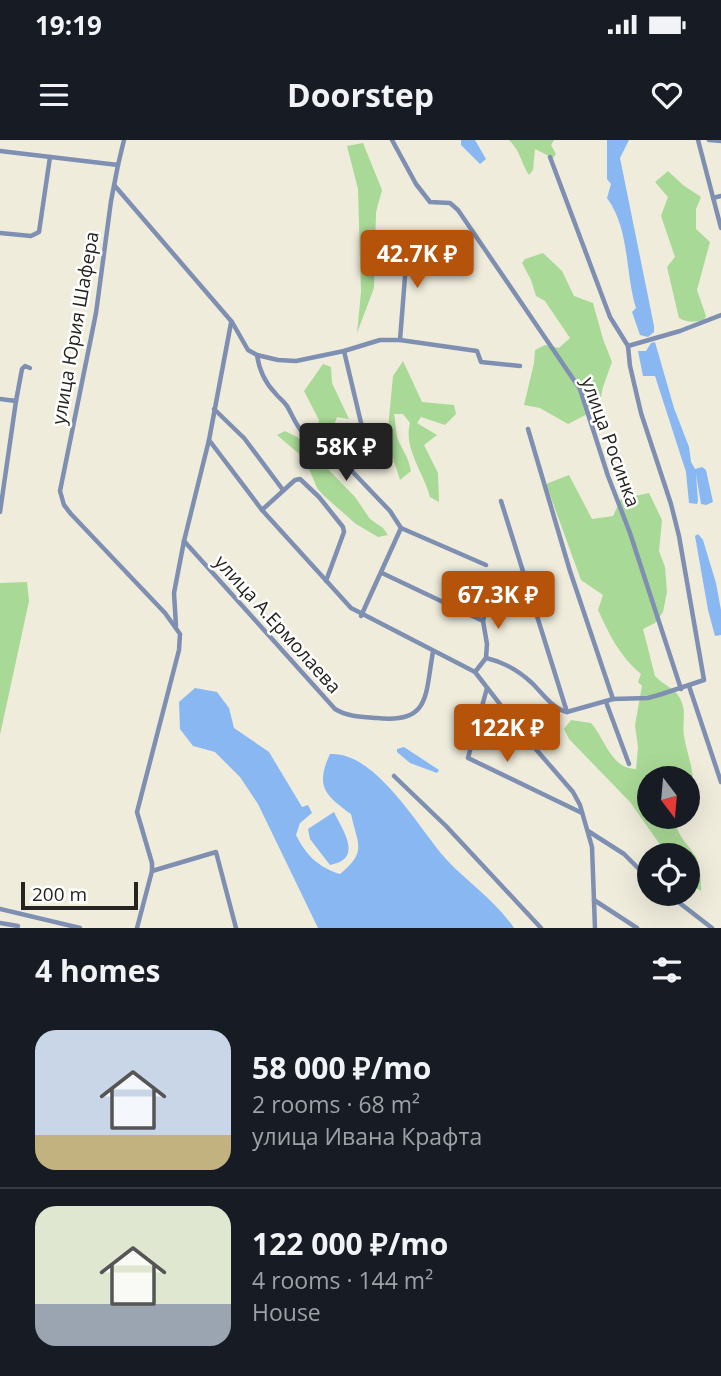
<!DOCTYPE html>
<meta charset="utf-8">
<style>
:root{--surface:#171b24;--page:#242831;--text:#f1f3f6;--muted:#9ea1a6;--line:#363941;--accent:#b45309}
body{margin:0;font-family:"Open Sans",sans-serif;background:var(--page);color:var(--text);height:100vh;display:flex;flex-direction:column;font-size:26px;white-space:nowrap}
*{box-sizing:border-box;margin:0}
p{font-size:23px;color:var(--muted)}
.icon{flex:none;width:38px;height:38px;fill:none;stroke:currentColor;stroke-width:2;stroke-linecap:round;stroke-linejoin:round}
.map{position:relative;height:788px;overflow:hidden}
.sheet{display:flex;flex-direction:column;background:var(--surface);flex:1}
.sheet>*{flex:none}
.needle{width:46px;rotate:164deg}
.tools{position:absolute;left:637px;top:626px;display:grid;gap:14px}
.tools a{display:grid;place-items:center;width:63px;height:63px;border-radius:50%;background:var(--surface);box-shadow:0 7px 28px #0002;font-size:35px}
.scale{position:absolute;left:21px;bottom:18px;width:117px;box-sizing:border-box;padding-left:7px;border:4px solid #25241e;border-top:0;font-size:19px;line-height:24px;white-space:nowrap;color:#25241e;-webkit-text-stroke:5px #fff;paint-order:stroke}
.price{position:absolute;translate:-50% -60px;padding:0 16px;border-radius:7px;background:var(--accent);color:#fff;font-size:23px;line-height:46px;filter:drop-shadow(0 2px 4px #0008)}
.price::after{content:'';position:absolute;left:50%;top:42px;width:21px;height:16px;margin-left:-10px;background:inherit;clip-path:polygon(0 0,100% 0,50% 100%)}
.price.selected{background:#222;color:#fff}
ul{padding:0;list-style:none}
li{display:flex;align-items:center;gap:21px;height:175px;padding:0 35px}
li+li{border-top:2px solid var(--line)}
li span{display:grid;place-items:center;flex:none;width:196px;height:140px;border-radius:21px;color:#555}
li>.icon{margin-inline-start:auto}
span .icon{width:84px;height:84px;fill:#fffc;stroke-width:1}
li b{font-size:30px}
h2{display:flex;justify-content:space-between;align-items:center;height:84px;padding:0 35px;font-size:30px}
.status{display:flex;justify-content:space-between;align-items:center;height:49px;padding:0 35px;background:var(--surface);direction:ltr}
.status svg{height:19px;fill:currentColor}
header{display:flex;justify-content:space-between;align-items:center;height:91px;padding:0 35px;background:var(--surface);font-size:32px;font-weight:700}
.map>svg:first-child{display:block}
</style>
<div class="status"><b>19:19</b><svg viewBox="0 0 49 12"><path d="M0 12V9h3v3zM5 12V6h3v6zM10 12V3h3v9zM15 12V0h3v12zM26 1h20v11H26zM47 4h2v5h-2z"/></svg></div>
<header><svg class="icon" aria-label="menu" viewBox="0 0 24 24"><path d="M4 6h16M4 12h16M4 18h16"/></svg>Doorstep<svg class="icon" aria-label="heart" viewBox="0 0 24 24"><path d="M12 20l-8-8c-3-5 5-10 8-4 3-6 11-1 8 4z"/></svg></header>
<div class="map">
<svg width="721" height="788" viewBox="0 0 721 788">
<rect width="100%" height="100%" fill="#efecdc"/>
<g fill="#a9d996">
<path d="M509,0H554L551,5L556,14L553,18L535,9L533,30L529,35C521,23 520,10 509,0Z"/>
<polygon points="363,3 382,50 376,72 374,148 357,193 361,152 358,49 347,6"/>
<path d="M668,31L683,45L701,57L696,69V89L710,102L697,150L706,176L704,180C694,182 688,183 679,178L667,127L675,117L661,76L668,57L655,42Z"/>
<polygon points="543,113 562,131 574,156 593,163 603,199 612,222 603,247 599,268 568,284 540,268 524,265 534,223 535,210 545,205 559,208 570,198 545,161 536,156 531,140 522,123 525,119"/>
<path d="M403,221L422,262L454,265L456,274L445,285L421,277L417,283L437,295L424,305L438,333L439,362L430,357C424,333 403,308 410,283L403,274H394C396,283 395,296 400,304C406,316 408,317 411,331L400,340L387,299L393,236Z"/>
<polygon points="323,224 331,227 332,243 349,279 337,277 332,291 317,296 319,280 304,251"/>
<polygon points="285,291 297,297 355,357 370,379 383,388 388,395 378,397 356,384 323,355 317,348 305,319 277,295"/>
<path d="M569,335L592,379L613,376L621,359L649,353L662,380L659,411L665,427L667,452L663,472L655,483L643,489L655,536C664,546 678,549 682,563C686,573 682,586 684,596C687,616 700,642 688,661V639H649V677H675C676,696 687,702 696,717C701,727 701,740 701,751L688,743V716H668L630,662L569,599L564,589L571,580L591,583C606,600 610,628 636,629L638,607L635,585L642,546L638,542L641,534C620,517 609,494 598,470L603,455L581,440L546,344Z"/>
<polygon points="27,442 29,461 0,595 0,443"/>
</g>
<g fill="#88b7f1">
<polygon points="461,0 475,0 486,19 480,24 461,5"/>
<path d="M607,0H629L620,18L654,186V192L648,197L640,195L632,172L636,168C625,133 630,89 607,58L611,44L607,39Z"/>
<polygon points="655,202 674,268 689,307 691,322 695,329 702,327 706,330 713,362 706,365 701,364 696,334 698,361 697,364 689,363 686,332 655,236 643,236 638,211 646,211 651,203"/>
<polygon points="698,394 703,400 716,443 721,470 721,495 715,496 708,470 695,396"/>
<path d="M195,548L217,552L229,568L234,588L269,612L302,667L308,665L312,673L300,683L296,695C306,715 318,727 340,734C367,711 358,706 351,674C325,655 315,646 330,614C376,611 419,689 446,719C468,743 495,760 514,788H318L258,664L240,637L215,612L193,606L180,589L179,562Z"/>
<polygon points="404,607 439,630 437,633 410,623 397,612 397,609"/>
<path d="M334,672C343,691 364,719 330,725L310,699L308,689Z"/>
</g>
<g fill="none" stroke-linecap="round" stroke-linejoin="round">
<g stroke="#7e8fb2" stroke-width="4.5">
<polyline points="392,0 416,44 430,62 450,63 458,70 580,249 608,336 630,393 681,549"/>
<polyline points="698,0 721,88"/>
<polyline points="709,0 721,1"/>
<polyline points="0,11 118,25 124,0"/>
<polyline points="118,25 111,61 96,173 60,351 64,365 71,374 165,473 180,494 179,510 137,672 152,723 152,731 137,788"/>
<polyline points="115,46 232,182 248,210 257,215 278,220 296,221 344,211 380,200 400,200 477,211 481,222 520,226"/>
<polyline points="713,58 721,56"/>
<polyline points="0,93 31,96 39,92 50,17"/>
<polyline points="400,200 408,99"/>
<polyline points="628,206 680,191 721,175"/>
<path d="M257,215C259,229 265,243 276,254C279,258 284,261 287,266C298,285 299,298 324,302L390,371L401,388L486,425"/>
<polyline points="0,259 16,261 0,372"/>
<polyline points="16,261 22,229 25,226 30,228"/>
<polyline points="214,269 244,298 283,350"/>
<polyline points="528,289 570,431 613,559"/>
<polyline points="209,300 262,370 351,468 475,532 527,599 573,652 580,665 592,707 595,788"/>
<polyline points="324,302 339,295 361,290 362,287 344,211"/>
<polyline points="501,361 567,572"/>
<polyline points="262,370 295,340 300,339 319,357 343,387 344,392 326,441"/>
<path d="M184,401L335,569C348,577 362,577 377,578C431,584 425,554 433,512"/>
<polyline points="382,433 483,481"/>
<polyline points="361,476 401,388"/>
<polyline points="176,486 174,453 184,401 209,300 231,183"/>
<polyline points="486,518 487,504 483,481 488,461"/>
<path d="M475,532L486,518C504,522 518,530 532,543C542,553 552,568 567,572L613,559L648,558L662,554L704,540L679,396L671,364L641,273L630,226L628,206L610,177L550,17"/>
<polyline points="689,546 721,642"/>
<polyline points="487,548 468,618 582,673"/>
<polyline points="606,562 629,624"/>
<polyline points="394,636 446,686 541,788"/>
<polyline points="588,691 624,714 649,739"/>
<polyline points="152,731 216,712 236,788"/>
<polyline points="668,754 712,788"/>
<polyline points="594,760 637,788"/>
<polyline points="0,769 80,788"/>
<polyline points="0,783 18,786"/>
</g>
</g>
<g text-anchor="middle" dominant-baseline="central" stroke-width="5" stroke-linejoin="round" paint-order="stroke">
<g font-size="19" fill="#25241e" stroke="#fff">
<text transform="translate(75 188) rotate(-80)">улица Юрия Шафера</text>
<text transform="translate(611 302) rotate(70)">улица Росинка</text>
<text transform="translate(278 484) rotate(48)">улица А.Ермолаева</text>
</g>
</g>
</svg>
<div class="tools">
<a><svg class="needle" viewBox="-14 -14 28 28"><path d="M0-13l5 13h-10z" fill="#e53935"/><path d="M0 13l5-13h-10z" fill="#9ea1a6"/></svg></a>
<a><svg class="icon" aria-label="locate" viewBox="0 0 24 24"><circle cx="12" cy="12" r="6"/><path d="M12 2v4M12 18v4M2 12h4M18 12h4"/></svg></a>
</div>
<div class="scale">200 m</div>
<b class="price" style="left:417px;top:150px">42.7K ₽</b>
<b class="price selected" style="left:346px;top:343px">58K ₽</b>
<b class="price" style="left:498px;top:491px">67.3K ₽</b>
<b class="price" style="left:507px;top:624px">122K ₽</b>
</div>
<section class="sheet">
<h2>4 homes<svg class="icon" aria-label="filters" viewBox="0 0 24 24"><path d="M4 7h16M4 17h16"/><circle cx="9" cy="7" r="2"/><circle cx="15" cy="17" r="2"/></svg></h2>
<ul>
<li><span style="background:linear-gradient(#c9d6e8 75%,#c2b280 0)"><svg class="icon" aria-label="home" viewBox="0 0 24 24"><path d="M3 11l9-7 9 7M6 9v11h12V9"/></svg></span><div><b>58 000 ₽/mo</b><p>2 rooms · 68 m²</p><p>улица Ивана Крафта</p></div></li>
<li><span style="background:linear-gradient(#dfe7d0 70%,#9aa5b1 0)"><svg class="icon" aria-label="home" viewBox="0 0 24 24"><path d="M3 11l9-7 9 7M6 9v11h12V9"/></svg></span><div><b>122 000 ₽/mo</b><p>4 rooms · 144 m²</p><p>House</p></div></li>
</ul>
</section>
